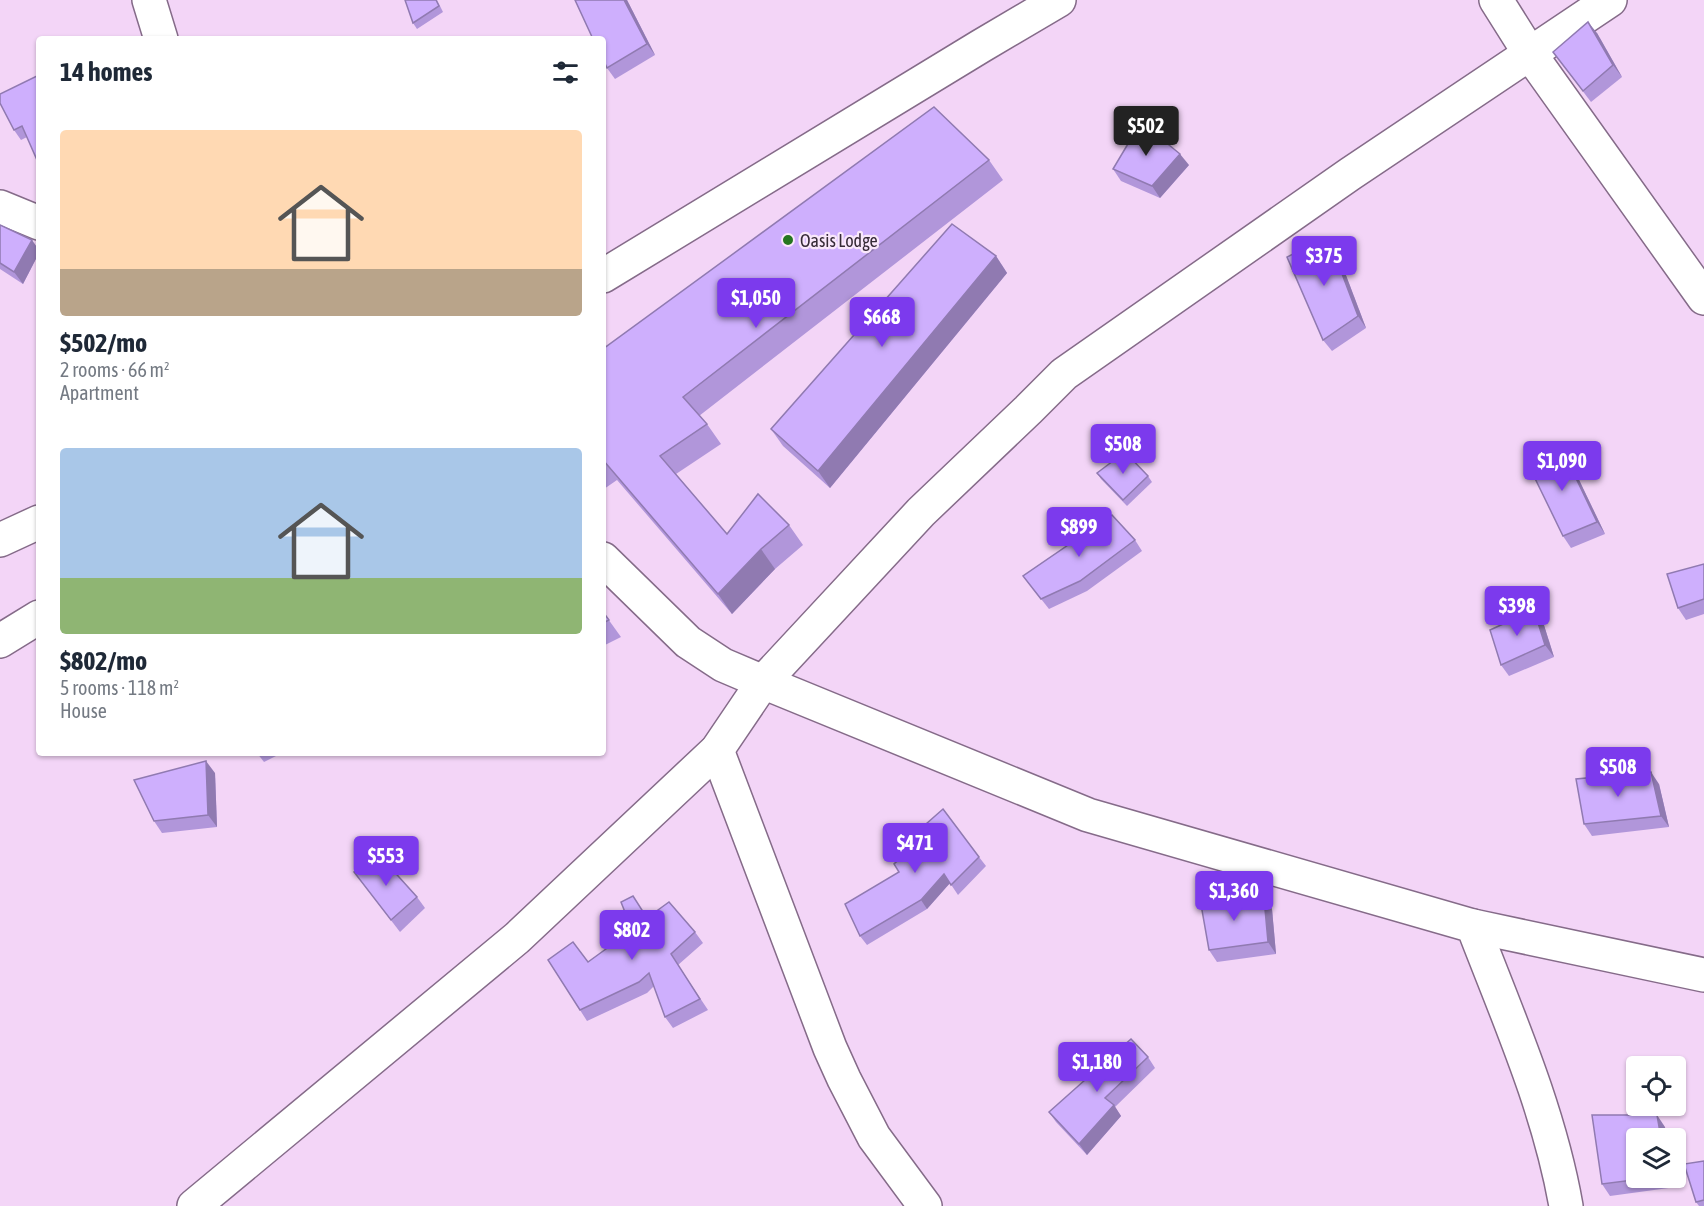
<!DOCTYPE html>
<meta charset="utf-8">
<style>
:root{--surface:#fff;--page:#f6f6f7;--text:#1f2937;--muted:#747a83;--accent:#7c3aed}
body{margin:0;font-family:"Asap Condensed",sans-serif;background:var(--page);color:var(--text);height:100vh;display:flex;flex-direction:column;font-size:22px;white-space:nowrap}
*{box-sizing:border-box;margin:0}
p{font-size:20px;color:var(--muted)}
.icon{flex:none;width:33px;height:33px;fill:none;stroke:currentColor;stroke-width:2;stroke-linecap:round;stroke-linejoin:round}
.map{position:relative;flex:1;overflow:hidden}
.panel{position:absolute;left:36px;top:36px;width:570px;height:720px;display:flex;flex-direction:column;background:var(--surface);border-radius:6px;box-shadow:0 2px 4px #0004}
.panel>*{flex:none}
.tools{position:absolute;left:1626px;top:1056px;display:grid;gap:12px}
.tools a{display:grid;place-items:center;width:60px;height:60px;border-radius:6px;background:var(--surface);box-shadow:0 2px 4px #0004;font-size:30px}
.price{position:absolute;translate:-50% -51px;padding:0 14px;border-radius:6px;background:var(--accent);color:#fff;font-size:20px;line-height:39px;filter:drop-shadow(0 2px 3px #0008)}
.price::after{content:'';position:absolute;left:50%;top:36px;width:18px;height:14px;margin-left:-9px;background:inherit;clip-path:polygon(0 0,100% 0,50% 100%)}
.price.active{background:#222;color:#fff}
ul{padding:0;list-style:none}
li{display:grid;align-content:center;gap:12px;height:318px;padding:0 24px}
li span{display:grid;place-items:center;height:186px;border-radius:6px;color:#555}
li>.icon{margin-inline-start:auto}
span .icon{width:108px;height:108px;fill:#fffc;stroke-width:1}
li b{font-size:26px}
h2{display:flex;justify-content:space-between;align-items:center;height:72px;padding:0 24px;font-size:26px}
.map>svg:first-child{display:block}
</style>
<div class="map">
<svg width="1704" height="1206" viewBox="0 0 1704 1206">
<rect width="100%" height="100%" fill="#f3d5f7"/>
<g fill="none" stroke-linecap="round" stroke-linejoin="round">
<g stroke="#856b89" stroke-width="36">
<g id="street">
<polyline points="149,0 161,39"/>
<polyline points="1496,0 1530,54 1704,298"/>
<polyline points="0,207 39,223"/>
<polyline points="603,276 981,46 1059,0"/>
<polyline points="0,540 39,522"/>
<path d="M603,559L688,642L723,665L763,682L1088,815L1473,926C1508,1017 1549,1109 1566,1206"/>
<polyline points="0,641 39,617"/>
<polyline points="717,750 830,1048 844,1079 874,1137 925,1206"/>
<polyline points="1473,926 1704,975"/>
<polyline points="194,1206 517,938 717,750 763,682 921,512 1028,410 1064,374 1350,174 1610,0"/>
</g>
</g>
<use href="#street" stroke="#fff" stroke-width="33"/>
</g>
<g fill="#b196da">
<polygon points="437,0 443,12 417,29 413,23"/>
<polygon points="575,0 627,0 655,55 615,79 607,68"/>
<polygon points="1597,33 1622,77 1591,102 1553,52"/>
<polygon points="39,75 39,163 27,137 21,140 14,130"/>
<polygon points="989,160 1003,180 699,416 707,424 721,444 676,474 727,534 789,525 803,545 775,569 732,614 617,480 604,489 603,488 603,349"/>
<polygon points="1189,165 1160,198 1121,181 1113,169"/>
<polygon points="0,225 39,250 39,253 23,284 0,269"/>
<polygon points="1336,249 1366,328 1332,351 1323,340"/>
<polygon points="996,256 1007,273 830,488 783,446 771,429"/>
<polygon points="1561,447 1569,459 1605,534 1571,548 1563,536"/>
<polygon points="1097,473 1148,476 1152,482 1127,506 1101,479"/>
<polygon points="1135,540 1142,551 1087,591 1049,609 1023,576"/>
<polygon points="1704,564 1704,614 1686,620 1678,608"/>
<polygon points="1534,610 1543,622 1554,657 1509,676 1501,665"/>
<polygon points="603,612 621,637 603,646"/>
<polygon points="257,753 282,753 264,762"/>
<polygon points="215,773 217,827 162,833 154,821"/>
<polygon points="1659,784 1669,827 1592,836 1584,824"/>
<polygon points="979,857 986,866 958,895 950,883 927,909 867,945 860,936"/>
<polygon points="354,872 417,897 425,908 400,932"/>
<polygon points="1264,898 1272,909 1276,954 1217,962 1209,950"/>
<polygon points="648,918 695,932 703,943 678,965 708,1010 673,1028 665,1017 654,986 647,993 587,1021 580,1010 588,962"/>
<polygon points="1148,1057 1155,1068 1115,1107 1121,1116 1087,1155 1056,1122 1049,1112"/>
<polygon points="1665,1127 1636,1178 1674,1178 1676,1187 1610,1196 1602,1184"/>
<polygon points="1704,1161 1704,1206 1699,1206 1696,1202"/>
</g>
<g fill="#907ab1">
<polygon points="624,0 627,0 655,55 647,44"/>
<polygon points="1588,22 1597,33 1622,77 1613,65"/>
<polygon points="1180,154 1189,165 1160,198 1152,186"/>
<polygon points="1328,237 1336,249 1366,328 1358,316"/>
<polygon points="32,240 39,250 39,253 23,284 14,272"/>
<polygon points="996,256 1007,273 830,488 818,471"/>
<polygon points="1561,447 1569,459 1605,534 1597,522"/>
<polygon points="761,549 775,569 732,614 718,594"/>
<polygon points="1534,610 1543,622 1554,657 1545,645"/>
<polygon points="206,761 215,773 217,827 208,815"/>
<polygon points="1651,772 1659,784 1669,827 1661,816"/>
<polygon points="944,874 950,883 927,909 921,900"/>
<polygon points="1264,898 1272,909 1276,954 1268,942"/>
<polygon points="1114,1105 1121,1116 1087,1155 1079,1144"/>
<polygon points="1657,1115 1665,1127 1667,1138 1661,1138"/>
<polygon points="1670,1178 1674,1178 1676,1187"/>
</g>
<g fill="#ceaffd" stroke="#907ab1" stroke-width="1.5">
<polygon points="405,0 436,0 439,6 413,23"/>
<polygon points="575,0 624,0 647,44 607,68 603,59 603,39 593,39"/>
<polygon points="1588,22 1613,65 1583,91 1553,52"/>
<polygon points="39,75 39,162 37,160 22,126 14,130 0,103 0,94"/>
<polygon points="934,107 989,160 683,397 707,424 660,456 727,534 758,494 789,525 761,549 718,594 603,460 603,349"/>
<polygon points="1141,122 1180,154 1152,186 1113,169"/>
<polygon points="952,224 996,256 818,471 771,429"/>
<polygon points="0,225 32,240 14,272 0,263"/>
<polygon points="1328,237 1358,316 1323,340 1287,257"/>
<polygon points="1561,447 1597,522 1563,536 1528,464"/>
<polygon points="1125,452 1148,476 1123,500 1097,473"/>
<polygon points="1112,515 1135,540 1080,581 1041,599 1023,576"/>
<polygon points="1704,564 1704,599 1678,608 1667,574"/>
<polygon points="1534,610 1545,645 1501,665 1490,630"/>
<polygon points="603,612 609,620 603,623"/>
<polygon points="206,761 208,815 154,821 134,780"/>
<polygon points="1651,772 1661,816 1584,824 1576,779"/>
<polygon points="943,809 979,857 951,885 944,874 921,900 860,936 845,904 899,872 894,864 921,840 917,832"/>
<polygon points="380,856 417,897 391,920 354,872"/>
<polygon points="633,896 647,918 669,902 695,932 671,954 700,999 665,1017 649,973 639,982 580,1010 548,960 573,942 588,962 632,930 621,902"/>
<polygon points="1264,898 1268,942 1209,950 1200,899"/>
<polygon points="1131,1039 1148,1057 1105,1098 1114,1105 1079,1144 1049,1112"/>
<polygon points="1592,1115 1657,1115 1661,1138 1636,1138 1636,1178 1649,1178 1602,1184"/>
<polygon points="1704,1161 1704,1200 1696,1202 1684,1164"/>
</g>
<circle fill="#257620" stroke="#f9e7fb" stroke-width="2" cx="788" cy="240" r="6"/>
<g text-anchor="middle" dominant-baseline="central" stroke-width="4.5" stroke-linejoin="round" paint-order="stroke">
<g font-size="18" fill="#362a37" stroke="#f9e7fb" text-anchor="start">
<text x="800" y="240">Oasis Lodge</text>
</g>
</g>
</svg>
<div class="tools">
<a><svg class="icon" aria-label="locate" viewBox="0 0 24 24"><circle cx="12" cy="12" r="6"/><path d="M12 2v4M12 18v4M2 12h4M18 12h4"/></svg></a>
<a><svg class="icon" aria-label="layers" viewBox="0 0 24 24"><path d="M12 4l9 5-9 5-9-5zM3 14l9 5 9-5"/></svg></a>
</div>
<b class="price active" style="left:1146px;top:157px">$502</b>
<b class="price" style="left:1324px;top:287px">$375</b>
<b class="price" style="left:756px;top:329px">$1,050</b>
<b class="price" style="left:882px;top:348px">$668</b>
<b class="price" style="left:1123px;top:475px">$508</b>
<b class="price" style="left:1562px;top:492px">$1,090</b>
<b class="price" style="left:1079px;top:558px">$899</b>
<b class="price" style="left:1517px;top:637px">$398</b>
<b class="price" style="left:1618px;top:798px">$508</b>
<b class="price" style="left:915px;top:874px">$471</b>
<b class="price" style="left:386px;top:887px">$553</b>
<b class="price" style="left:1234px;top:922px">$1,360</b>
<b class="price" style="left:632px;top:961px">$802</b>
<b class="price" style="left:1097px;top:1093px">$1,180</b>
<section class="panel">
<h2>14 homes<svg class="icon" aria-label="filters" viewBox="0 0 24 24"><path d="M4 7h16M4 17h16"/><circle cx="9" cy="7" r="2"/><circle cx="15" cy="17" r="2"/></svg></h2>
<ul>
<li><span style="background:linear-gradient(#ffd9b3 75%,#b9a48a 0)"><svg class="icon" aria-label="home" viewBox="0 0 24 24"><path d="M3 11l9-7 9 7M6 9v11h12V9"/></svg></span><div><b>$502/mo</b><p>2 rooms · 66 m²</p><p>Apartment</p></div></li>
<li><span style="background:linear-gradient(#a9c7e8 70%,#8fb573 0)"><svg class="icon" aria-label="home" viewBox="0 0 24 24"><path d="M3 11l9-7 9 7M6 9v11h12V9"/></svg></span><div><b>$802/mo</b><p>5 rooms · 118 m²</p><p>House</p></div></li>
</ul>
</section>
</div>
